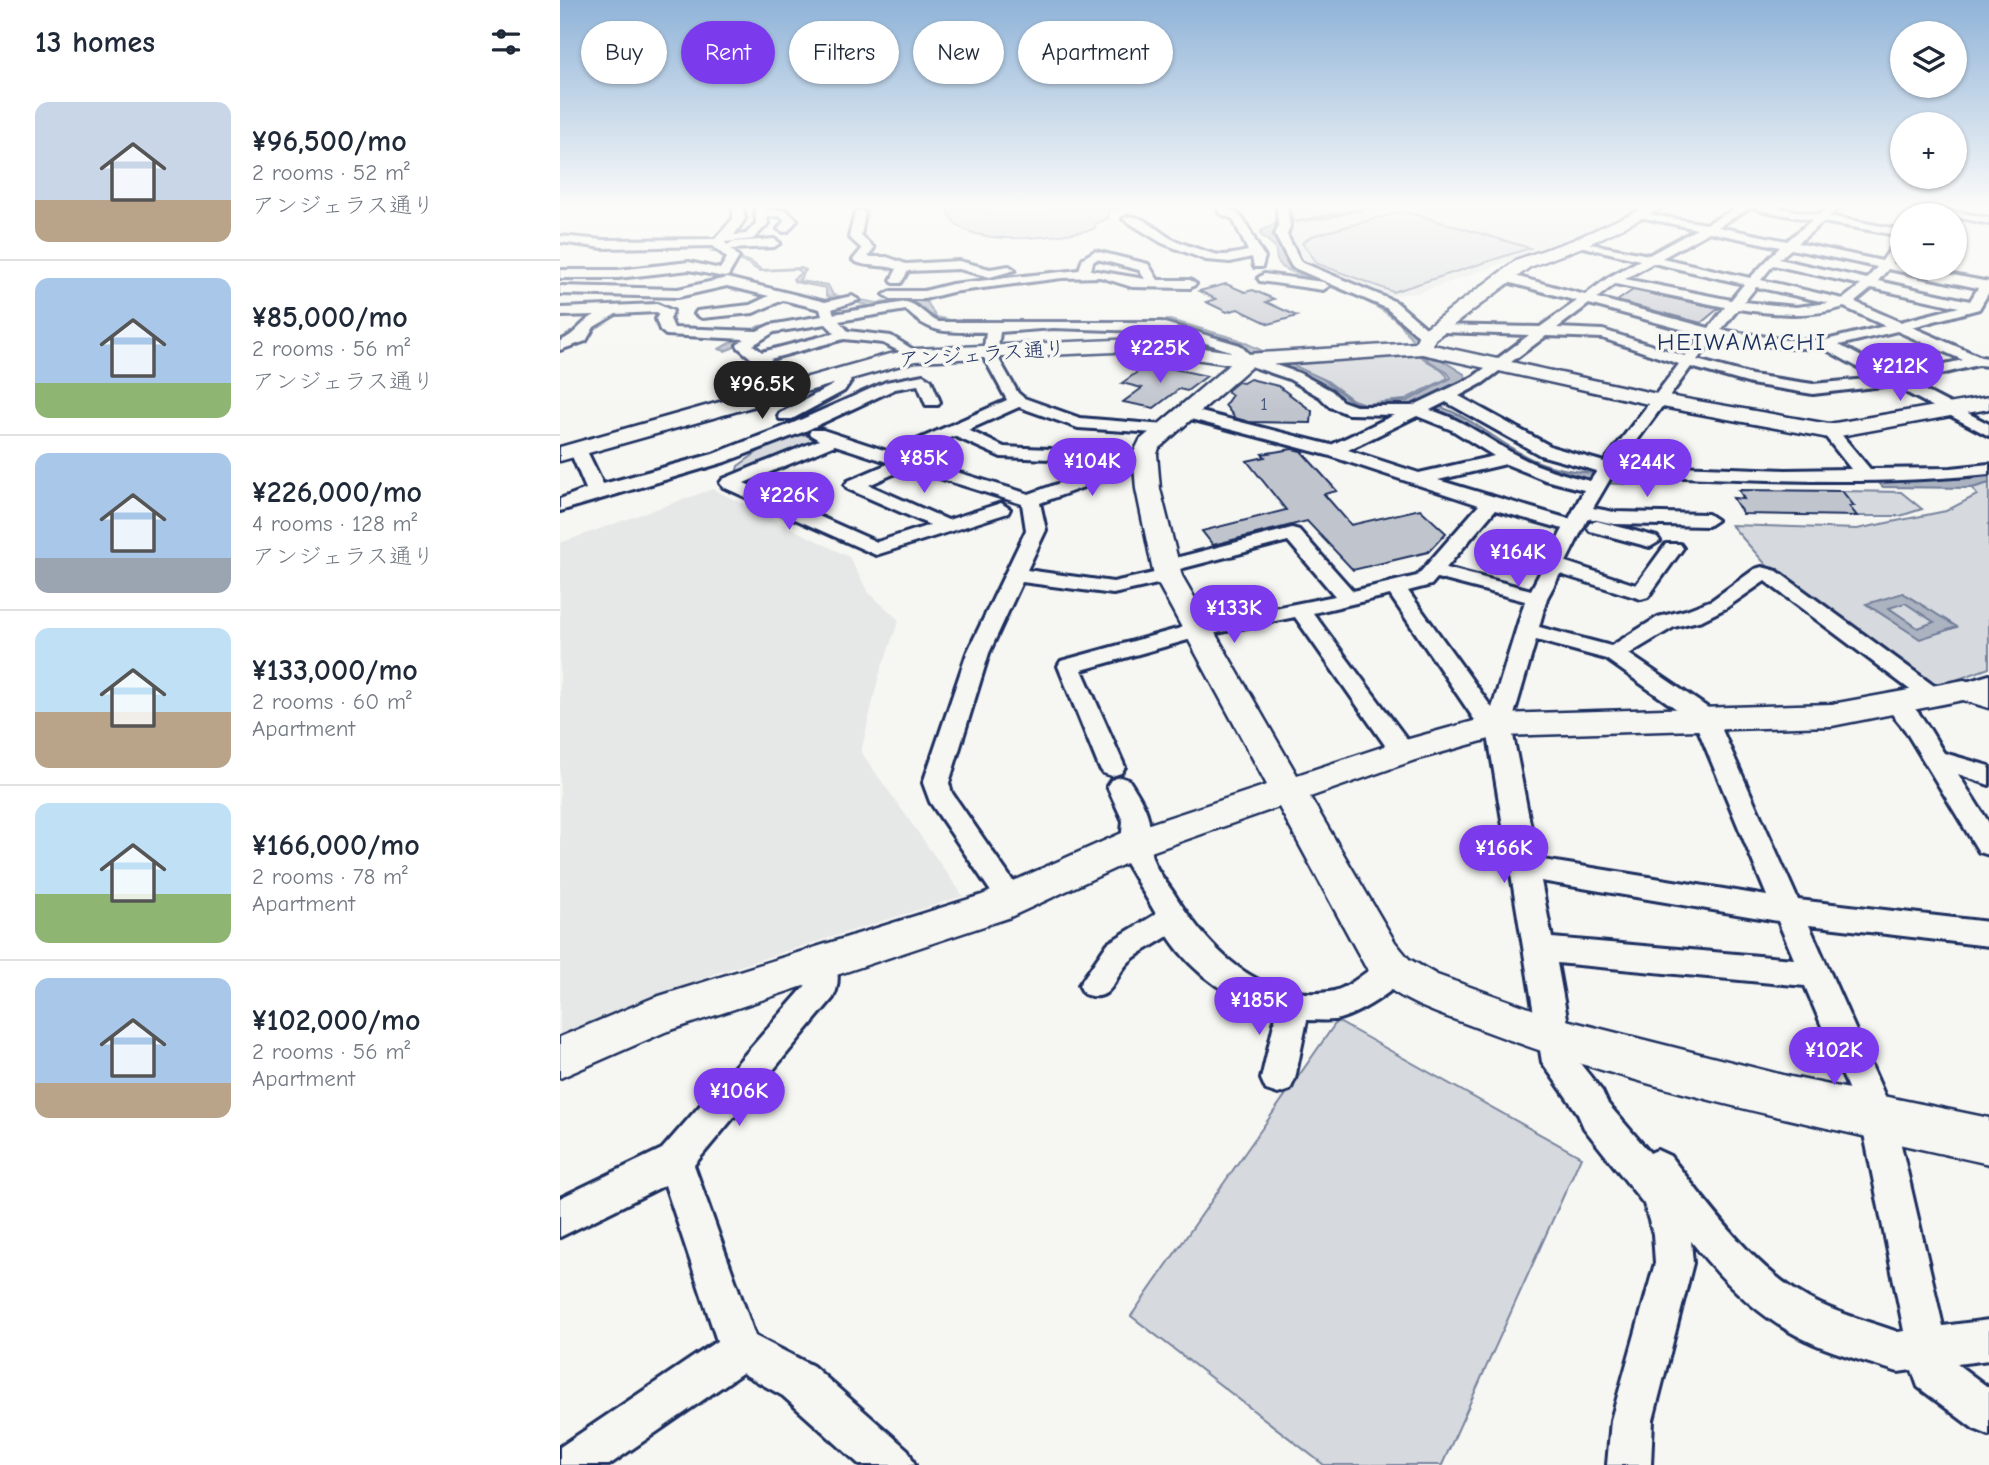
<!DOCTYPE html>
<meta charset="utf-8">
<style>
:root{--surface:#fff;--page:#f6f6f7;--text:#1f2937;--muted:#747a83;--line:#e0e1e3;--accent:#7c3aed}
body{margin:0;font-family:"Comic Neue","Klee One",sans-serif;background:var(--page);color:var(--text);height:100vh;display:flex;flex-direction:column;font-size:26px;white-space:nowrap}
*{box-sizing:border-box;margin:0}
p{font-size:23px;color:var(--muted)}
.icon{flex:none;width:38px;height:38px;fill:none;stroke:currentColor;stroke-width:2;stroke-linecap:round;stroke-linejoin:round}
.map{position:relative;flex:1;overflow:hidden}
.side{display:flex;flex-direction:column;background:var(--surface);width:560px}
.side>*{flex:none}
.guide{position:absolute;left:21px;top:21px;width:665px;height:63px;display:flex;gap:14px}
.fabs{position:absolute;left:1330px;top:21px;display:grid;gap:14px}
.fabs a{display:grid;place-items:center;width:77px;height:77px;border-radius:50%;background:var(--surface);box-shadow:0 2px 5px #0004;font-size:35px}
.price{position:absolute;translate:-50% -60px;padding:0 16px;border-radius:24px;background:var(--accent);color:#fff;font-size:23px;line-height:46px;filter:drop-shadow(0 2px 4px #0008)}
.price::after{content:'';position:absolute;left:50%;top:42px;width:21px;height:16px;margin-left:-10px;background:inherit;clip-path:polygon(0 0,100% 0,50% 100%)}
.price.selected{background:#222;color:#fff}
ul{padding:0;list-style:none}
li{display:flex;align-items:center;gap:21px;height:175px;padding:0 35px}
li+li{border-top:2px solid var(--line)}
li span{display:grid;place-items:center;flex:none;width:196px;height:140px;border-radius:14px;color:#555}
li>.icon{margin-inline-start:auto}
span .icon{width:84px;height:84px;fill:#fffc;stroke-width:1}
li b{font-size:30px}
h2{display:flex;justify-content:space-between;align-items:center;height:84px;padding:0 35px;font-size:30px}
.chip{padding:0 24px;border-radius:32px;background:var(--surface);box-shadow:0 2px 5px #0004;font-size:24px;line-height:63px}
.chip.selected{background:var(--accent);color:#fff}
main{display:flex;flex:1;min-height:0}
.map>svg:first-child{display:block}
</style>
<main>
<section class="side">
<h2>13 homes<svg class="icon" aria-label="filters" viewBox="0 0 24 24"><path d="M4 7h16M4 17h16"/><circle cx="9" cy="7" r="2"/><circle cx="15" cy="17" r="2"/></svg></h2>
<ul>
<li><span style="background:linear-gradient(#c9d6e8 70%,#b9a48a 0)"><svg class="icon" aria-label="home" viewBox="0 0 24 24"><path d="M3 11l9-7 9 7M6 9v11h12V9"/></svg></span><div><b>¥96,500/mo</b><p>2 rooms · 52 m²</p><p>アンジェラス通り</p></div></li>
<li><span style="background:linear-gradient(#a9c7e8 75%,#8fb573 0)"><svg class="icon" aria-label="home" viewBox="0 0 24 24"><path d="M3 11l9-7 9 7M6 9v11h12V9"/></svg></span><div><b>¥85,000/mo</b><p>2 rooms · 56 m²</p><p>アンジェラス通り</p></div></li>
<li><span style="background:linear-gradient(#a9c7e8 75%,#9aa5b1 0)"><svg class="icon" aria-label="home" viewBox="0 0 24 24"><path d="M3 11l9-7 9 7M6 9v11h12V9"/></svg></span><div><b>¥226,000/mo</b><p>4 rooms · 128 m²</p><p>アンジェラス通り</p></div></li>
<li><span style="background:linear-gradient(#bfe0f5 60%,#b9a48a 0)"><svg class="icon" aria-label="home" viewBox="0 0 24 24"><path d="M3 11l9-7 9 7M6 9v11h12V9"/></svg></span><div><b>¥133,000/mo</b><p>2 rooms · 60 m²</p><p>Apartment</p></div></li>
<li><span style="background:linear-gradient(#bfe0f5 65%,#8fb573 0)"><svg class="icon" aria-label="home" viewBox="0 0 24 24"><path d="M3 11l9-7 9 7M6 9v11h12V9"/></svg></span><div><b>¥166,000/mo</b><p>2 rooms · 78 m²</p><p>Apartment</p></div></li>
<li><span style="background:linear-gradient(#a9c7e8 75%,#b9a48a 0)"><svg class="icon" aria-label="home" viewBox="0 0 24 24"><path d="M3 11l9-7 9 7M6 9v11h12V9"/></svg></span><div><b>¥102,000/mo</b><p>2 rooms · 56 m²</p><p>Apartment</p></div></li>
</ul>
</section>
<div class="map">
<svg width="1429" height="1465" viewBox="0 0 1429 1465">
<rect width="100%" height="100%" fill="#f6f6f2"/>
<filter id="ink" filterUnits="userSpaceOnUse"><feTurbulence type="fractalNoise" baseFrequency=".0143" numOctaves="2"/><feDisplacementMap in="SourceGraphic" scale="14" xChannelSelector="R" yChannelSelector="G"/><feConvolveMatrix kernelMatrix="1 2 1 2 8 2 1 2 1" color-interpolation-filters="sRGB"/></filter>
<g filter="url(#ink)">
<g fill="#e6e7e7">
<polygon points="729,207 1089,207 1006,241 858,293 825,296 749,266 729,232 732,218"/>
<polygon points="153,489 289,557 308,592 339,620 319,675 301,752 403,896 160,972 0,1035 0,543"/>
</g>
<g fill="#d6d9dd" stroke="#78849e" stroke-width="2">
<path d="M559,207L548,211V218L535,224V228L531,230C499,236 396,253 387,208Z"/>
<polygon points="843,211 970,248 833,292 758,264 742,243 752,236"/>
<path d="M860,355C868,364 884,368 888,378L844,400L805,404L793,400L766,380L729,364Z"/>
<polygon points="235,431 261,441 176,474 178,466 213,441"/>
<polygon points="1429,483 1429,668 1374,688 1216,576 1171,525 1297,529 1386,511 1417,495 1412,488"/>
<polygon points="1282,491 1341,492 1362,509 1340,516 1297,516 1289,506 1293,505"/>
<polygon points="777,1021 1021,1157 882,1465 764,1465 571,1316"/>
</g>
<g fill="#abb2c0" stroke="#717e99" stroke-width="2" fill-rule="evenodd">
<path d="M725,207H732L734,215L732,222L813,207L767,218L727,223L713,233L720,241L731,266L835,311L877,357L904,374L907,380L862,402C910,411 934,443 976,461C1003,472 1032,474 1061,474L1065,484L1024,483L966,465L889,418L802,410L785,404L677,347L609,326L375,323L362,314L357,306L352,305L200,330L177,346L165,351L159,349L199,326L243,320L308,305L269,297L266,295V288L235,282L233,279L241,273L237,269L199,271L187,263L152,251L156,250L191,262L202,270L241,268L246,270L239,281L268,285L273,295L317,303L350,300L367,302L376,317L404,323H429L484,320L570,322L610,320L677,339L763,379L793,402L806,405L847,401L891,378C886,367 874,367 866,358C856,348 850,334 840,324C807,293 760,287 722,267L717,260L715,247L700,234L702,230L727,219Z"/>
<polygon points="1429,473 1429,483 1412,488 1323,487 1314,478 1403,479"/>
<path d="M1343,593L1397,627L1360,639L1306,604ZM1345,603L1374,622L1358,628L1329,608Z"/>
</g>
<g fill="#c0c4cd" stroke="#1b2f5e" stroke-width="2">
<polygon points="666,284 685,292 693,290 714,299 706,302 737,316 709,324 678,309 667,312 646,302 656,299 639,291"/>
<polygon points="1073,290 1159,308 1141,323 1057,301"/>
<polygon points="605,367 647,376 627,391 619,389 594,408 563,402 582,388 562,383 583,368 598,372"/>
<polygon points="690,379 718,386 752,411 751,423 689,422 675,418 665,405 672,395 667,391 678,382 683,383"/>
<polygon points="732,449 741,451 777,491 764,494 791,525 860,509 886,533 868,552 793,570 747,521 653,545 642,531 726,510 687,461 705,457 702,454"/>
<polygon points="1179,490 1282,491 1294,506 1289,506 1297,516 1183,514 1173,498 1184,499"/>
</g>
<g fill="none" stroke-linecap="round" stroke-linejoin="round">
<g stroke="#1b2f5e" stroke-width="6">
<g id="street">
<polygon points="173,207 183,207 185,219 174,235 186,234 196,223 195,207 205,207 206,210 226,210 237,220 228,231 224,232 218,229 225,220 219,216 207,217 208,224 193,239 165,242 167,245 172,242 214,239 220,243 214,247 171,249 179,257 168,276 164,277 129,270 58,278 0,278 0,270 58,270 129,262 160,269 167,258 153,246 43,248 0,242 0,236 43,240 155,239 173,219"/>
<path d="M658,207C686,205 690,238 705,257L702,267H694L692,257L670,262L646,260L602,243L563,219C578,209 599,233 612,239C625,245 641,250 654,254C665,257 677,253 688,251L673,219L659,213Z"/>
<polygon points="717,207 727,207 730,226 727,235 741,262 836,302 872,333 872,339 862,339 826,308 732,267 715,235 718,226"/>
<path d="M1179,207H1191L1158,227L1227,241L1252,220L1199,210L1194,207H1214L1258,215L1268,207H1279L1269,216L1342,230V236L1263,222L1238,243L1322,261L1338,238L1342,237V249L1332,263L1342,265V268H1356L1429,282V292L1419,309L1352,327L1421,357L1429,358V366L1418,365L1348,382L1429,424V436L1332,385L1253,394L1191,384L1131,367L1060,464L1226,470L1291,469L1261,431L1269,426L1275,427L1310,469L1391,468L1429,464V474C1305,487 1178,479 1053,474L1033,508L1054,512L1148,514L1157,520L1148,526L1054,524L1028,518L1006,562L1076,585L1106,544H1120L1123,548L1088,597L1081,599L1000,574L987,598L979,627L1051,646L1098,617L1126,610L1152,600L1195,569L1202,567L1217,571L1381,691L1385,696L1381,701L1373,704L1365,701L1205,581L1166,608L1142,620L1114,627L1069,654L1154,712L1238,900L1429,922V946L1249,925L1335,1119L1383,1326L1429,1320V1360L1397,1364L1429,1388V1435L1414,1429L1358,1387L1352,1370L1338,1372C1305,1361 1267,1352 1236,1335C1194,1313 1160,1278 1131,1241L1133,1263L1093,1420L1091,1465H1047L1051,1420L1095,1263L1093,1234L1084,1204L1024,1128L1017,1112L982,1062L927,729L914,719L830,595L753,613L852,746L856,752L852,758L843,761L834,758L735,617L642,636L522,670L565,767L561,773L552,776L543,773L539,767L498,666L501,661L639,623L775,596L728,541L612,571L618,576L615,580L553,594L462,582L429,653L389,783L392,793L466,900L462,908L452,911L442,908L370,802L363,783L407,653L466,530L462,504L347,468L309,485L388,520L441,503L450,509L448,513L316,555L163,487L160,483L163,479L259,440L249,434L251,430H263L330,452L447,400L423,356L426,332C390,331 373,337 346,310L279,321L288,331L331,336L362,355L355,359L323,343L284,339L210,359L239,384L242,387L234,392L229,390L179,348L177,345L184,339L106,335L100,330L96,319L99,313L96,312L56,314L34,327L26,341L0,350V341C16,335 20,323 35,315L0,316V308L97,304L113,311L110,319L114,328L197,331L210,325L262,316L260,309L223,300L193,313L142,318L135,314L137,311L190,305L209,296L167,286L118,297L0,294V286L118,289L167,278L265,302L292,296L299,300L272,309L274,314L346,302C359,305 365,316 378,322H601L680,345L692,357L739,373L772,391L782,401L796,406H852L913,377L969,335L881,332L874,328L876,325L980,327L1017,301L940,280V274L944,273L1025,295L1049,277L1080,260L1015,245V241L1089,255L1137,229L1075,216V212L1146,224ZM1149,232L1220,247L1190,278L1102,258ZM1231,249L1317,267L1307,279L1219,259ZM1093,263L1184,284L1171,300L1065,279ZM1213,265L1301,285L1283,299L1201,280ZM1328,269L1418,288L1410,301L1318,281ZM1055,284L1165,307L1149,328L1037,298ZM1196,287L1269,303L1236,307L1184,302ZM1312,288L1399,307L1340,322L1295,302ZM1029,304L1143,335L1125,356L1043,330L997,328ZM1284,307L1325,326L1266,340H1226L1161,330L1178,309C1214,314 1249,318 1284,307ZM266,324L275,333L202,352L193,345L214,332ZM493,328L612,332L670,351L682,363L729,379L760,397L770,407L788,414L834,415L771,445L625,408L617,413L619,416L767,455L919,505L857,576L793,591L739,530L732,528L600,562L597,566L603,571L553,582L467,570L486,530L480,503L562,473L592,468L595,464L592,460L586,459L553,464L469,494L347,457L394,436L441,457L490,459L529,468L535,467L538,463L535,459L490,449L444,447L408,430L459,407L518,428L611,434L613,430L605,425L520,418L464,398L458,393L437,356L440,332ZM1337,331L1403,360L1336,375L1279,345ZM986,336L1042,338L1119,364L1044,462L992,447L899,396L923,383ZM1155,338L1226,348H1263L1317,378L1253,384L1192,375L1137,360ZM886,402L980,455L1037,471L1030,481C1005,475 980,468 958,456C928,440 903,419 870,410ZM857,416L892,430L934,456L859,473L788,450ZM275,445L330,463L288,481L285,485L288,489L370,525L317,542L184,483ZM946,464L985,480L1024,490L1009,519L878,480ZM935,510L1003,529L971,590L886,568ZM877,578L965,601L932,708L848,591L871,585ZM976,640L1046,659L1135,722L1207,896L977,859L951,725ZM981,881L1218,921L1234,959L992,938ZM997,963L1245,986L1301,1119L1344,1331L1338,1332C1313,1323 1286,1316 1262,1305C1198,1277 1152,1208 1110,1156L1097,1150L1090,1153L1048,1104L1042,1091L1014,1056Z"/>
<polygon points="1349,207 1369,207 1429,218 1429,224"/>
<path d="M300,210L305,213L301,236L314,248L308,257H327L346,264L399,261L430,269L449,266L455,270L430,277L399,269L348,271L341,283H333L331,280L337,269C323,264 304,268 293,260L302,249L289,237L295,213Z"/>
<path d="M535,251L588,264L598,280H630L636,284L630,288L572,287L540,277L502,278L392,292L364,299H331L324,295L331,291H364L392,284L519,270L523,258ZM537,259L579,270L585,279L531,270L533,262Z"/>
<polygon points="704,274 763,282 769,286 763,290 700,281 698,278"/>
<polygon points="278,370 283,372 291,381 284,391 232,419 220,419 218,416 220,413 273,385 275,381 270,375"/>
<polygon points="363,375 371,380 380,402 378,405 366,405 358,385 335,389 243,432 165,462 0,511 0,499 26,489 9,449 12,445 24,445 43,484 153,454 231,424 326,382"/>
<polygon points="1037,521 1097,537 1100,541 1090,547 1030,531 1027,527 1030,523"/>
<polygon points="1429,675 1429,690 1404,697 1396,695 1392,690 1396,685"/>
<path d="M1336,696C1358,702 1372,735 1384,753L1429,766V785L1398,774L1429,823V855L1419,852L1345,730L1324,704L1328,699Z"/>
<path d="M560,777L569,780C576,791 588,809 589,823C591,836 588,847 593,860C597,871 606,882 613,892C647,947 698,1002 769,992C797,989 816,952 845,962L849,971C840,989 796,1016 775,1020C766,1021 756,1020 747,1020L735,1079L730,1090L718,1094L706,1090L701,1079L716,1015C672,999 635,977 608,936C596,944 582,951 571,960C553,975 554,1005 524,994L519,985L548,943L596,914L566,863L561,843L563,821L547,786L551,780Z"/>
<path d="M261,950L272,954C279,968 280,985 273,998L134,1165L195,1336L253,1366L348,1450L355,1465H300L223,1396L182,1373L49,1465H0V1447L157,1341L105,1185L0,1237V1198L102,1149L246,985V963L250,954Z"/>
</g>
</g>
<g stroke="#1b2f5e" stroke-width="5">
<path id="secondary" d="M1086,207H1104L1025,246L970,267L875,339L873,345L1097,394L1269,424L1429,397V409L1269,438L1097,406L862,354L692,366L599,448L597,454L600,489L622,576L737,775L831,744L939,714L1272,704L1404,680L1429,687V708L1403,700L1272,726L940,736L855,760L750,797L835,942L849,959L877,975L994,1017L1231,1077L1429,1118V1164C1258,1126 1084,1091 920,1029C879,1013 834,1002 805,966L719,807L588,853L448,918L105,1032L0,1078V1037L93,998L422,895L562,833L707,785L594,576L576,489L573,454L580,440L670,364L577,351L355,361L0,461V447L326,355L355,349L577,339L687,354L855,343L860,332L958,259L1013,240Z"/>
</g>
<use href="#street" fill="#f6f6f2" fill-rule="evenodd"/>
<use href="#secondary" fill="#f6f6f2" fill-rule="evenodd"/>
</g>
</g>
<linearGradient id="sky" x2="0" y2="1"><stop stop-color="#8fb3d8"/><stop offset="0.5" stop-color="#fbfbf9"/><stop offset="1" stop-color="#fbfbf9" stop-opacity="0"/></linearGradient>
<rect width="1429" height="412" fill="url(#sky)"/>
<g text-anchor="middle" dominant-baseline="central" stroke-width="7" stroke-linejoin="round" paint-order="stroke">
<g font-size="19" fill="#44547a">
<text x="704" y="404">1</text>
</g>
<g font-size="21" fill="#1b2f5e" stroke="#f6f6f2">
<text transform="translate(422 354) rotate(-4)">アンジェラス通り</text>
</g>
<g font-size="24" letter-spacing="2" fill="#1b2f5e" stroke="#f6f6f2">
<text x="1182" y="342">HEIWAMACHI</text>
</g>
</g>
</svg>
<div class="fabs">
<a><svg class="icon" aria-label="layers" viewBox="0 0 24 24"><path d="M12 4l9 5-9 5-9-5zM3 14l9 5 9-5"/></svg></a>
<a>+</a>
<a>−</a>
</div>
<b class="price" style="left:600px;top:385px">¥225K</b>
<b class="price" style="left:1340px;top:403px">¥212K</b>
<b class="price selected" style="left:202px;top:421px">¥96.5K</b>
<b class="price" style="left:364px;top:495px">¥85K</b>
<b class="price" style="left:532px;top:498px">¥104K</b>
<b class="price" style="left:1087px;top:499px">¥244K</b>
<b class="price" style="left:229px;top:532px">¥226K</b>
<b class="price" style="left:958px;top:589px">¥164K</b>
<b class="price" style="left:674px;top:645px">¥133K</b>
<b class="price" style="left:944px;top:885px">¥166K</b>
<b class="price" style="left:699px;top:1037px">¥185K</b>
<b class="price" style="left:1274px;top:1087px">¥102K</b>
<b class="price" style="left:179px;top:1128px">¥106K</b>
<div class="guide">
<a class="chip">Buy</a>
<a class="chip selected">Rent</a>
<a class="chip">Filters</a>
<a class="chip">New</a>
<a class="chip">Apartment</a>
</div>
</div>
</main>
